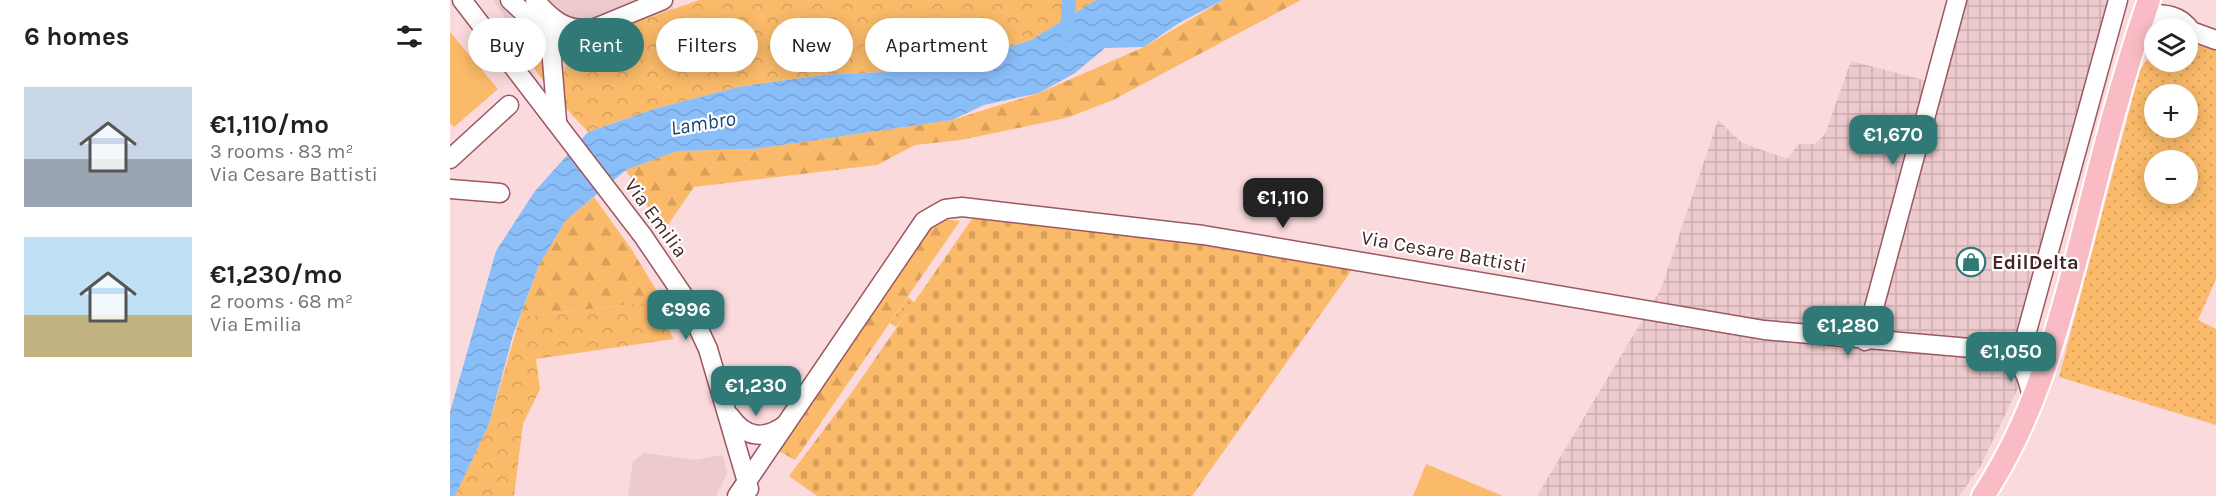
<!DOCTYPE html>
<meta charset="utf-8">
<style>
:root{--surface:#fff;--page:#f6f6f6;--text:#202124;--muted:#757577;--accent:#307977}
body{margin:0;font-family:Karla,sans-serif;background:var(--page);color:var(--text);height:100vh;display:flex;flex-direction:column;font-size:22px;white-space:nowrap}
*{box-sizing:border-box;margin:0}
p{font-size:20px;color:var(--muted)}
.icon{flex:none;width:33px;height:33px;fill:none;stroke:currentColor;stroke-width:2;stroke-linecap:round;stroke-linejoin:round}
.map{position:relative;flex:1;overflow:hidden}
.details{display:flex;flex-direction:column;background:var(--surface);width:450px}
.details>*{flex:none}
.banner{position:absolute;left:18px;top:18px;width:570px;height:54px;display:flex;gap:12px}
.controls{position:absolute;left:1694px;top:18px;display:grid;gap:12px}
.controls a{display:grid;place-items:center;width:54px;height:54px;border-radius:50%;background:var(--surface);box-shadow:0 3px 15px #0003;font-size:30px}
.price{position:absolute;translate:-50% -51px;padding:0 14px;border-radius:12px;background:var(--accent);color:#fff;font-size:20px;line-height:39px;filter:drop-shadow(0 2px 3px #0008)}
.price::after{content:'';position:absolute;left:50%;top:36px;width:18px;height:14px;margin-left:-9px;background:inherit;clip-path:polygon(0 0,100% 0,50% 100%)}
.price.on{background:#222;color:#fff}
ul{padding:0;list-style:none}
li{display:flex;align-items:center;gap:18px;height:150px;padding:0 24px}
li span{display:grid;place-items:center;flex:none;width:168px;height:120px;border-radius:0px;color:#555}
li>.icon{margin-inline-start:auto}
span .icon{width:72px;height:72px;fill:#fffc;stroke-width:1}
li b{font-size:26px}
h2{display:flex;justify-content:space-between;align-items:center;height:72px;padding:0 24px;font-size:26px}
.chip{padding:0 21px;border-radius:27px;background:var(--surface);box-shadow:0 3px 15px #0003;font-size:21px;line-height:54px}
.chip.on{background:var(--accent);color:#fff}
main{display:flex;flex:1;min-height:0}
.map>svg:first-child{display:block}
</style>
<main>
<section class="details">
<h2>6 homes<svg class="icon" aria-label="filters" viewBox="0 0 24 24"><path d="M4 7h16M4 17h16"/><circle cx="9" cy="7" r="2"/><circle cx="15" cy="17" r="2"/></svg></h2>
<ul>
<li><span style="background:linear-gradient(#c9d6e8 60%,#9aa5b1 0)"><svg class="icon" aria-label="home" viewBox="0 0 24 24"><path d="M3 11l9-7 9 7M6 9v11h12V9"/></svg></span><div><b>€1,110/mo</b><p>3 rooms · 83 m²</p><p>Via Cesare Battisti</p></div></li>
<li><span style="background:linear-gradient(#bfe0f5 65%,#c2b280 0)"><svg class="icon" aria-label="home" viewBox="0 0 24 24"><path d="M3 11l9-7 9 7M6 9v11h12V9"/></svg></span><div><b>€1,230/mo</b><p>2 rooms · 68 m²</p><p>Via Emilia</p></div></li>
</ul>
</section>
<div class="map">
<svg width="1766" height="496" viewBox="0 0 1766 496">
<defs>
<pattern id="industrial-grid" width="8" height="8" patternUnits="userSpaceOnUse" patternTransform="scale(1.5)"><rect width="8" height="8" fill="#edcacd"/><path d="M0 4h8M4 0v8" fill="none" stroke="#ccadb0"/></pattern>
<pattern id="grass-dots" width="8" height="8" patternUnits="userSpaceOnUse" patternTransform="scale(1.5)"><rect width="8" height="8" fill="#faba69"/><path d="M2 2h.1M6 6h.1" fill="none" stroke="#d8a05b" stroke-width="1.8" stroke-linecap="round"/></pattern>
<pattern id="forest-firs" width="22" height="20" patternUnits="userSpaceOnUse" patternTransform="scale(1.5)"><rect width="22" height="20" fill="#faba69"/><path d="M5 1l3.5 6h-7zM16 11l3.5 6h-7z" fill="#d8a05b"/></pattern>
<pattern id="cemetery-stones" width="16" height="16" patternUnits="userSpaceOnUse" patternTransform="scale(1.5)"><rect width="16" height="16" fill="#faba69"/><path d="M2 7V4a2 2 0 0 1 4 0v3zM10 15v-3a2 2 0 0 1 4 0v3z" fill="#d8a05b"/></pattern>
<pattern id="park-crowns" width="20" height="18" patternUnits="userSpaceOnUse" patternTransform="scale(1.5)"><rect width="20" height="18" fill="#faba69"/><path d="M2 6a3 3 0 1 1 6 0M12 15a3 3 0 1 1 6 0" fill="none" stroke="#d8a05b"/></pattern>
<pattern id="water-waves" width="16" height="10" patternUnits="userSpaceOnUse" patternTransform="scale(1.5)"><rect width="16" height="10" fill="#8abef9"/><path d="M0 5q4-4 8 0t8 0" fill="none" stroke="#78a3d6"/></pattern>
</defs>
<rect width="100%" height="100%" fill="#fadadd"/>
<g fill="#edcacd">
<polygon points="43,0 221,0 224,9 143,43 125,55 112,76 95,77"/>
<polygon points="194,453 244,460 273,455 277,474 266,496 178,496 183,461"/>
</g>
<polygon fill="url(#industrial-grid)" points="1503,0 1678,0 1569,386 1530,467 1509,496 1087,496 1211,289 1268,120 1292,143 1338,159 1348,144 1365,144 1375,134 1401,61 1481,82"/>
<g fill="url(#grass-dots)" fill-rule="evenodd">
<polygon points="80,30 93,39 97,86 66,43"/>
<path d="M1737,42L1766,51V279L1748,320L1766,329V425L1609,377L1690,70L1704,50V62H1737ZM1704,94H1737V128H1704ZM1704,160H1737V194H1704Z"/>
<polygon points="458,297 465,303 446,327 440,323"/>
</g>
<g fill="url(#forest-firs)">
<polygon points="773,0 851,0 661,101 616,118 511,140 465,145 427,165 244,187 213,232 176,170 227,151 305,149 502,120 589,93 694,47"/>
<polygon points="144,197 182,250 211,298 202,302 70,317 89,265 116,220"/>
<polygon points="485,219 510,221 345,460 327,450"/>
</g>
<polygon fill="url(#cemetery-stones)" points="526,213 738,240 904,267 742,496 367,496 339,476 400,395"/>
<g fill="url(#park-crowns)">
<path d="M250,0H646L581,40L493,69L373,75L288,87L204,109L138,132L114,106C113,94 110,80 115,69C129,39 217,11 250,0Z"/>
<polygon points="202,302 224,339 86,359 90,389 73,424 64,496 5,496 39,424 70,317"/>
</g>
<g fill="#faba69">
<polygon points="0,32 48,89 4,127 0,123"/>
<polygon points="976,464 1053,496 963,496"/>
</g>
<polygon fill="url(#water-waves)" points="646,0 773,0 729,23 694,47 655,48 625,73 589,93 534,105 502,120 305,149 227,151 176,170 116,220 89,265 63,335 39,424 5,496 0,496 0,412 46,251 85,191 138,132 204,109 288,87 373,75 493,69 581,40"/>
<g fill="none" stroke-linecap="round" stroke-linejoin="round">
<polyline stroke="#8abef9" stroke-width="14" points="617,34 619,0"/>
<g stroke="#9b5861" stroke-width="21">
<g id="minor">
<polyline points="12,0 193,236 233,295 258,349 299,489"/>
<polyline points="60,0 96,33 118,40 130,38 145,28 213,0"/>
<path d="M85,0C101,19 117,33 144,28"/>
<path d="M1694,14C1713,14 1730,13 1741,31"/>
<polyline points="1737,33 1741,31 1766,40"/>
<polyline points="100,36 107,121"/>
<polyline points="0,159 59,105"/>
<polyline points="0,189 50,193"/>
<polyline points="1415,341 1507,0"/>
<path d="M1554,351C1575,365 1578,378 1583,402"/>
<polyline points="1571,353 1668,0"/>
<path d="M280,416C295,438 314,440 335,425"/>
<polyline points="287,496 474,221 495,209 512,207 753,235 1314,330 1601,355"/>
</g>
</g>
<g stroke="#fff" stroke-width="26">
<path id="major" d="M1533,496C1586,416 1608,328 1632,237C1652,157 1672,78 1699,0"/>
</g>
<use href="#minor" stroke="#fff" stroke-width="18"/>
<use href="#major" stroke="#fabcc4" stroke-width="22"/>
</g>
<defs>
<g id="shop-ring" transform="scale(1.5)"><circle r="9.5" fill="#fff" stroke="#307977" stroke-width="1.5"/><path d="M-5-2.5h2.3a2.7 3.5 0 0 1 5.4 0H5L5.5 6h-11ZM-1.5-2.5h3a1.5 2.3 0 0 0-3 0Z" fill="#307977"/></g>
</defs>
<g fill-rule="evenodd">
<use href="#shop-ring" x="1521" y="262"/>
</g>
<g text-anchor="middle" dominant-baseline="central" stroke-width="4.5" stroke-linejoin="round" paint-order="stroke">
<g font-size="20" fill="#44262a" stroke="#fff">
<text transform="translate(206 218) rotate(54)">Via Emilia</text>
<text transform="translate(994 252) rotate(10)">Via Cesare Battisti</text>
</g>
<g font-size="20" font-weight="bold" fill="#44262a" stroke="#fff" text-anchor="start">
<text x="1542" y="262">EdilDelta</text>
</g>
<g font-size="21" font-style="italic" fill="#194675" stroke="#fff">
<text transform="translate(253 123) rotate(-9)">Lambro</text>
</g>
</g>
</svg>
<div class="controls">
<a><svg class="icon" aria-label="layers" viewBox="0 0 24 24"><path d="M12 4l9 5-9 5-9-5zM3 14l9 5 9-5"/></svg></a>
<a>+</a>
<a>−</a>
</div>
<b class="price" style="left:1443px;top:166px">€1,670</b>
<b class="price on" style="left:833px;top:229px">€1,110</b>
<b class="price" style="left:236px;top:341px">€996</b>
<b class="price" style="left:1398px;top:357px">€1,280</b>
<b class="price" style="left:1561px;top:383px">€1,050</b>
<b class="price" style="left:306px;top:417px">€1,230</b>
<div class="banner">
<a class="chip">Buy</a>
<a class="chip on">Rent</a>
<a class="chip">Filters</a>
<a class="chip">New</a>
<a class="chip">Apartment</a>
</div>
</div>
</main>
